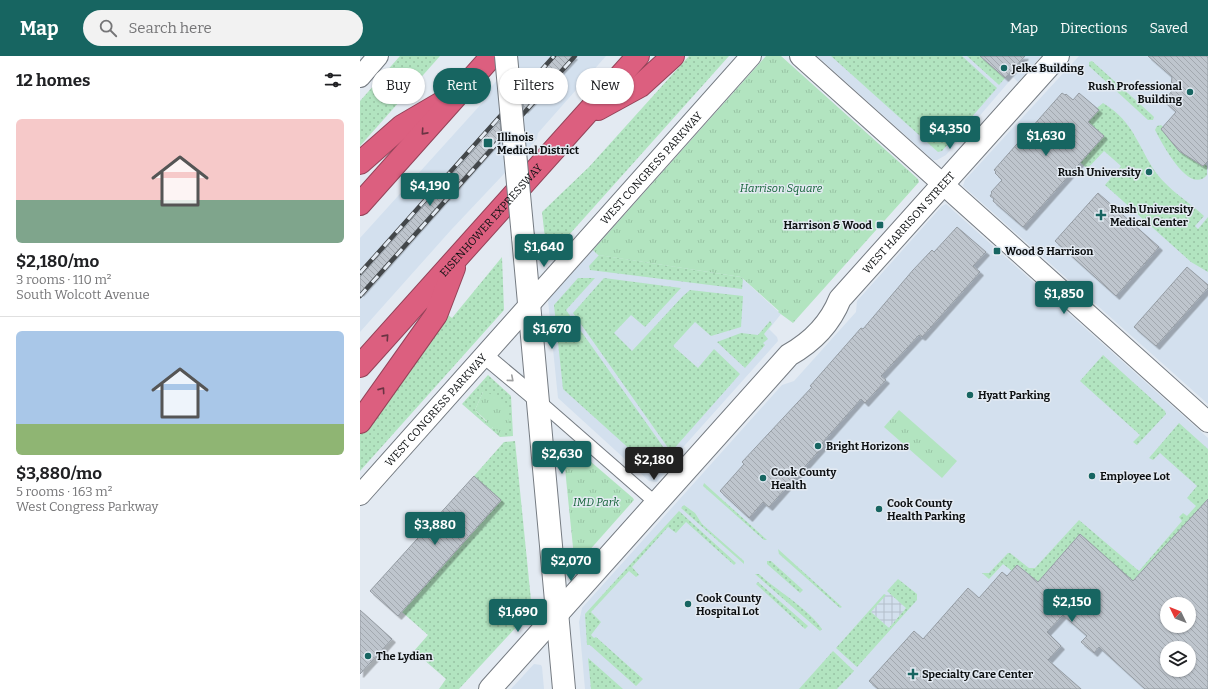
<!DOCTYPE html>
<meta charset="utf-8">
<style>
:root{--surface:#fff;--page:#f2f2f2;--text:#202124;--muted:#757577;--line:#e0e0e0;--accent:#176561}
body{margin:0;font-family:Bitter,serif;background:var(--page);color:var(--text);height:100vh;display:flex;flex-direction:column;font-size:15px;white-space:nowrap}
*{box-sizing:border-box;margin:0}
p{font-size:13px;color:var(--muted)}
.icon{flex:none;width:22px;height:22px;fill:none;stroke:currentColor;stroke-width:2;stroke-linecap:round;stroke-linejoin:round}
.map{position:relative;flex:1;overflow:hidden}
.drawer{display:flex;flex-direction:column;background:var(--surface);width:360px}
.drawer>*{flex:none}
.top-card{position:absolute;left:12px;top:12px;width:380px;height:36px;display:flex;gap:8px}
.needle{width:26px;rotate:313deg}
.tools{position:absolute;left:800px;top:541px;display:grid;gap:8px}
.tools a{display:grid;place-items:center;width:36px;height:36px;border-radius:50%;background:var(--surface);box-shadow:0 1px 3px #0004;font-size:20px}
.price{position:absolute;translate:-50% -34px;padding:0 9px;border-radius:4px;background:var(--accent);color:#fff;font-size:13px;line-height:26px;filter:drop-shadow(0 1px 2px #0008)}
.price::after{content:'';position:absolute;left:50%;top:24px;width:12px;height:9px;margin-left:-6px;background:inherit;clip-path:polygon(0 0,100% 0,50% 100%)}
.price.on{background:#222;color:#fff}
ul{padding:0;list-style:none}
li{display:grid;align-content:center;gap:8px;height:212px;padding:0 16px}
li+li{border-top:1px solid var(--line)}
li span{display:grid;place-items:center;height:124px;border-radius:6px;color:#555}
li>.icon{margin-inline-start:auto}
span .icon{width:72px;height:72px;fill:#fffc;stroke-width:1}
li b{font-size:17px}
h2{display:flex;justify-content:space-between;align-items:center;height:48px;padding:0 16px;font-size:17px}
.chip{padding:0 14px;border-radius:18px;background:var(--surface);box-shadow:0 1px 3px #0004;font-size:14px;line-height:36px}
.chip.on{background:var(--accent);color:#fff}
header{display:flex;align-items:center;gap:24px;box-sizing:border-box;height:56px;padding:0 20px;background:var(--accent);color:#fff}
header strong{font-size:19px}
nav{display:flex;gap:22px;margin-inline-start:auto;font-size:14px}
.search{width:280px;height:36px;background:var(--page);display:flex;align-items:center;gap:10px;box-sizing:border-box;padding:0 14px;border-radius:22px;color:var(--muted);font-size:15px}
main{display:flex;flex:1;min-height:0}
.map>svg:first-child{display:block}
</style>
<header>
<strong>Map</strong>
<div class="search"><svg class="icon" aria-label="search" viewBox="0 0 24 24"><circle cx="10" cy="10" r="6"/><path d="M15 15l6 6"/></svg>Search here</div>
<nav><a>Map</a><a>Directions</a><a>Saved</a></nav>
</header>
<main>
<section class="drawer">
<h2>12 homes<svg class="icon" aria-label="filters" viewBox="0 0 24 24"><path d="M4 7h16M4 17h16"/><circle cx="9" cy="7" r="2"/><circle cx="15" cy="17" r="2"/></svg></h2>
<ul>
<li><span style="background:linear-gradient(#f6c9c9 65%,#7fa58c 0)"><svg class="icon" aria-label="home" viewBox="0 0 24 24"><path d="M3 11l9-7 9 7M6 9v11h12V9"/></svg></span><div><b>$2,180/mo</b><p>3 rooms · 110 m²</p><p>South Wolcott Avenue</p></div></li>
<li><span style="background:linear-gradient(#a9c7e8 75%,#8fb573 0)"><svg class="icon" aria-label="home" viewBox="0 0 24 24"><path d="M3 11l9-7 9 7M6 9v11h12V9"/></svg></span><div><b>$3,880/mo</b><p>5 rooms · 163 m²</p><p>West Congress Parkway</p></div></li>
</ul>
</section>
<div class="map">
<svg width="848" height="633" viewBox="0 0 848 633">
<defs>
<pattern id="industrial-grid" width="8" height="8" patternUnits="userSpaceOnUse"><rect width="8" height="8" fill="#d3e0ee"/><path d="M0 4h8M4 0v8" fill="none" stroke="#b4bfcb"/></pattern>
<pattern id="grass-dots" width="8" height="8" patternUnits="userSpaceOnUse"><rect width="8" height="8" fill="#b2e4c0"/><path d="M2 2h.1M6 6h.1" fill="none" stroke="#98c3a4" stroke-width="1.8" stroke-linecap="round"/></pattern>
<pattern id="park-tufts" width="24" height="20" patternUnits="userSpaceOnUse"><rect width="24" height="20" fill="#b2e4c0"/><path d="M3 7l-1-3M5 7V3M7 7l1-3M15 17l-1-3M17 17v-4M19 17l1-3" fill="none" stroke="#98c3a4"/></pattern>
<pattern id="building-back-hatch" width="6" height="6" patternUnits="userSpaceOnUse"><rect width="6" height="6" fill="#bec5cd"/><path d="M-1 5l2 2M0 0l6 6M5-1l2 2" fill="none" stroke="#a2a8af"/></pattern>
<filter id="shadow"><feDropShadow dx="3.5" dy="3.5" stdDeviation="0" flood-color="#0004"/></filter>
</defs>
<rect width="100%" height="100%" fill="#e3eaf2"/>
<g fill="#d3e0ee" fill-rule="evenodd">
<polygon points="158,0 246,0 178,77 177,83 91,174 0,276 0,182 123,46 126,37"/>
<polygon points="457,0 681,0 658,26 653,21 586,99 577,104 573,104"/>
<polygon points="719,0 848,0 848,348 603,130 605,124"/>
<path d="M586,148L848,382V633H225L219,566L222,552L422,329L434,325L496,256L497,245L582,150ZM807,548H829V570H807ZM807,592H829V614H807Z"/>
<polygon points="233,194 238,199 381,221 421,258 409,273 417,281 418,285 308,408 308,414 297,426 289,425 198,342 188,244"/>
<polygon points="174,608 181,609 182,611 184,633 151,633"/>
</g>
<polygon fill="url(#industrial-grid)" points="528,536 546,552 529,572 511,556"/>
<g fill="url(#grass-dots)">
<polygon points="40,0 80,0 0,90 0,45"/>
<polygon points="329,0 369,0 200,189 191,192 186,191 182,156 229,111"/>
<polygon points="471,0 602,0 637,32 582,95 578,96"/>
<polygon points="607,0 620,0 645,22 639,29"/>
<polygon points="732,5 791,58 794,61 793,64 788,64 729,10 729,6"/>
<path d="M743,47C775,66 778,92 797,118C809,134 829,146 844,160L835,170L838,173L848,161V216L831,206L745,129L761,110L744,95L727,113L720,106L744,80L728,66L737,52Z"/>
<path d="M801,69L847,110V119C829,140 802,87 795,74L797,70Z"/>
<polygon points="239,199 381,221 383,223 382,233 230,214 229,210"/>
<polygon points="142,201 144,254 0,415 0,377 55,298 88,259 92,262"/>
<polygon points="218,222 235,222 206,254 309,399 294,415 203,333 194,249"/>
<polygon points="244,222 321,232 285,271 271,259 254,277 272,295 323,240 330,234 383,240 381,271 351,280 335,266 313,290 338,312 354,293 380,318 311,396 213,257"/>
<polygon points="410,265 412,268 404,278 408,283 403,287 405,289 385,312 357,286 381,277 398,279"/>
<polygon points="743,299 805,355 806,358 777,389 773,386 780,379 720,325"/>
<polygon points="128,319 151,340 153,380 140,381 131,373 133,371 123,336 115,354 127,366 125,368 102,348"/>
<polygon points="819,367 848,393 848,446 773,525 720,478 678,526 658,509 652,515 643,508 629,523 622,517 629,517 648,497 650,497 669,512 675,512 719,464 779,515 822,465 819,461 823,457 827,460 836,450 827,442 837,430 800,397 793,404 789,402"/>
<polygon points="155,385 172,554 99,633 79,633 86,623 54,595 68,579 42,556 141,445 114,420 144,386"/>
<polygon points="344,427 407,484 404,484 343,430"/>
<polygon points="324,449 335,457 342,468 384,505 384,508 321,452"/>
<polygon points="319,455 376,507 374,509 326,466 316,477 308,471 272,511 279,519 276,521 269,515 231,556 241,566 231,579 234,582 236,581 283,623 276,630 230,589 227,589 225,558"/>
<polygon points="418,493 482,551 480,552 419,498"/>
<polygon points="407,505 411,505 443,534 440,537 407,508"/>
<path d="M395,518H399C416,534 449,553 462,573L460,575Z"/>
<polygon points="538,523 557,538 557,544 497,611 476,592 524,538 526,539 511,556 529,572 546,552 527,535"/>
<polygon points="398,526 448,570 445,573 396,528"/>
<polygon points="473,595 494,615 477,633 439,633"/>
<polygon points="228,602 263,633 231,633"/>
</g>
<g fill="url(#park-tufts)">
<polygon points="406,0 421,0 558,123 559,126 433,267 418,256 419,255 381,221 238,199 233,194"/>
<polygon points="123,336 137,340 147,348 149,371 139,377 133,371 131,373 125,368 127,365 115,354"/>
<polygon points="539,354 597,405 582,422 524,371"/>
<polygon points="209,387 273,442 274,444 219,506 214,501 203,393 205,388"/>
</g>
<g fill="url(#building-back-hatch)" stroke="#959ca3" fill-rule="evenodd" filter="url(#shadow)">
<polygon points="196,0 214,0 164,54 162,39"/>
<polygon points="620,0 665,0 645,22"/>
<polygon points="788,0 848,0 848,105 843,110 819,95 801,73 816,56 804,45 812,35 811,30 812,21"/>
<polygon points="702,37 705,39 706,38 713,44 719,37 739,54 728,66 744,80 663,171 633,145 634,143 630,140 632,137 631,136 642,124 635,117 636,116 634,114"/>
<polygon points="140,65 141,79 0,237 0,221"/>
<polygon points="738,137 799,191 756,240 695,185"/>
<polygon points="597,171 626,196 613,210 620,216 562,281 559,279 521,320 526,324 505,347 501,343 462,387 464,389 409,451 403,446 389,462 360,435 384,408 382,406 452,331 450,330 501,272 503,273 553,214 572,194 574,196"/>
<polygon points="827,211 848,229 848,232 796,290 774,271"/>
<polygon points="114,420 141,444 38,560 10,535"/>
<path d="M848,443V633H785L739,591L734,597L721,586L727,580L703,559L687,576L701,590L688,604L721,633H518L509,625L554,575L563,583L608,532L619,542L642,516L647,520L657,509L678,526L720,478L773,525ZM807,548H829V570H807ZM807,592H829V614H807Z"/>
<polygon points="0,554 32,583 0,618"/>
</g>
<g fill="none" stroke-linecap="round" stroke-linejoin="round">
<g stroke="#757b82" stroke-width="14">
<polyline id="pedestrian" points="179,345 297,448"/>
</g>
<g stroke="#757b82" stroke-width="18">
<polyline id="minor" points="124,299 179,345"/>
</g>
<g stroke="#757b82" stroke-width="22">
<g id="tertiary">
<polyline points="440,0 848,366"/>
<polyline points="0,21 18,0"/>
<path id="s1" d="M0,439L391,0"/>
</g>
</g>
<g stroke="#757b82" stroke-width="24">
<g id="secondary">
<polyline points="163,181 204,633"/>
<path id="s2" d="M130,633L429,299C452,286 470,268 480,243L698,0"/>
</g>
</g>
<g stroke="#944359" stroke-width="24">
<g id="motorway">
<polyline points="238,53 280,30 313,0"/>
<polyline points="0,107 42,70 83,46"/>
<polyline points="0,148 132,0"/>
<path id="s3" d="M0,310L278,0"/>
<polyline points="0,366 76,259 94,212"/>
</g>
</g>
<use href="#pedestrian" stroke="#fff" stroke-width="12"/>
<use href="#minor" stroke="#fff" stroke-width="16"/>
<use href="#tertiary" stroke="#fff" stroke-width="20"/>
<use href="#secondary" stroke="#fff" stroke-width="22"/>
<use href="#motorway" stroke="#dc5f7f" stroke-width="22"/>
<g stroke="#43474a" stroke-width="4.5">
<g id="rail">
<polyline points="0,217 194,0"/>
<polyline points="0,240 215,0"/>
</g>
</g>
<use href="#rail" stroke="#e3eaf2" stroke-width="3" stroke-dasharray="9" stroke-linecap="butt"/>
<g stroke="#757b82" stroke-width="24" stroke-linecap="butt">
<polyline id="secondary-bridge" points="146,0 163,181"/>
</g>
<use href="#secondary-bridge" stroke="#fff" stroke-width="22"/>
</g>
<defs><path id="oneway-chevron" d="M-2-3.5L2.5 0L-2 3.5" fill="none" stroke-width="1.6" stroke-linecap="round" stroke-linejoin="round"/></defs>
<g stroke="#6a3443">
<use href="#oneway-chevron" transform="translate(64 76) rotate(132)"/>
<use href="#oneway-chevron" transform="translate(26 281) rotate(-48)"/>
<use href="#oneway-chevron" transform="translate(22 334) rotate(-55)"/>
</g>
<use stroke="#9e9fa0" href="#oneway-chevron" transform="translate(151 323) rotate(41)"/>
<g fill="#176561" stroke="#e3eaf2" stroke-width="1.5">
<circle cx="644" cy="12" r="4"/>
<circle cx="830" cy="36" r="4"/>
<rect x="123" y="82" width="10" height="10" rx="2"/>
<circle cx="789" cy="116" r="4"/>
<path d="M739 153h4v4h4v4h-4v4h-4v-4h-4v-4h4z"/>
<rect x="516" y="165" width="8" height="8" rx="2"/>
<rect x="633" y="191" width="8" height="8" rx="2"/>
<circle cx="610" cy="339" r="4"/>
<circle cx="458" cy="390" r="4"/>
<circle cx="732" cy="420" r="4"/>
<circle cx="403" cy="422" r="4"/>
<circle cx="519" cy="453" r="4"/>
<circle cx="328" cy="548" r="4"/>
<circle cx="8" cy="600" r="4"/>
<path d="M551 612h4v4h4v4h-4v4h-4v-4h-4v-4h4z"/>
</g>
<g text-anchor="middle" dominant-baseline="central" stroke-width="3" stroke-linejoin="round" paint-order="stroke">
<g font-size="11" font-weight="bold" fill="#0d1012" stroke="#e3eaf2" text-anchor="start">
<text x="652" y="12">Jelke Building</text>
<text x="822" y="30" text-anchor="end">Rush Professional<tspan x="822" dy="13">Building</tspan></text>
<text x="137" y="81">Illinois<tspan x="137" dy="13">Medical District</tspan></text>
<text x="781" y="116" text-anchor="end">Rush University</text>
<text x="750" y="153">Rush University<tspan x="750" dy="13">Medical Center</tspan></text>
<text x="512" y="169" text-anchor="end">Harrison &amp; Wood</text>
<text x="645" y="195">Wood &amp; Harrison</text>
<text x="618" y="339">Hyatt Parking</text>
<text x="466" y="390">Bright Horizons</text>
<text x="411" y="416">Cook County<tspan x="411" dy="13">Health</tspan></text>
<text x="740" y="420">Employee Lot</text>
<text x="527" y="447">Cook County<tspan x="527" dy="13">Health Parking</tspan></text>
<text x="336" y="542">Cook County<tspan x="336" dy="13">Hospital Lot</tspan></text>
<text x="16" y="600">The Lydian</text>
<text x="562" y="618">Specialty Care Center</text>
</g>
<g font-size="11" fill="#0d1012" stroke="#e3eaf2">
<text stroke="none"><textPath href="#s1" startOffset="438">WEST CONGRESS PARKWAY</textPath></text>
<text stroke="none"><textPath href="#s3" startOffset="196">EISENHOWER EXPRESSWAY</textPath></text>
<text stroke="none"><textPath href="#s2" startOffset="628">WEST HARRISON STREET</textPath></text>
<text stroke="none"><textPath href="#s1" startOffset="114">WEST CONGRESS PARKWAY</textPath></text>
</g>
<g font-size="11" font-style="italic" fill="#0d5e32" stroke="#e3eaf2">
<text x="421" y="132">Harrison Square</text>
<text x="236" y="446">IMD Park</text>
</g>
</g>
</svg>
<div class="tools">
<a><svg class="needle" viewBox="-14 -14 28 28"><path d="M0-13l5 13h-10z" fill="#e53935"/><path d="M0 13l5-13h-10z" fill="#757577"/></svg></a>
<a><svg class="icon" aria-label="layers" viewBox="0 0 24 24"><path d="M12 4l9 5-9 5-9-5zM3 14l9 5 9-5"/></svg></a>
</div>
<b class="price" style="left:590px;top:94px">$4,350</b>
<b class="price" style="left:686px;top:101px">$1,630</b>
<b class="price" style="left:70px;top:151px">$4,190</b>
<b class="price" style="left:184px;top:212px">$1,640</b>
<b class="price" style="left:704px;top:259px">$1,850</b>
<b class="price" style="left:192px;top:294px">$1,670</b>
<b class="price" style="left:202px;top:419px">$2,630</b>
<b class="price on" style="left:294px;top:425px">$2,180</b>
<b class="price" style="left:75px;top:490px">$3,880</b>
<b class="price" style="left:211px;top:526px">$2,070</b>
<b class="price" style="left:712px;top:567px">$2,150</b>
<b class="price" style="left:158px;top:577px">$1,690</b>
<div class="top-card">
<a class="chip">Buy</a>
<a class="chip on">Rent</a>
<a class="chip">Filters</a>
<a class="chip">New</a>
</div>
</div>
</main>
